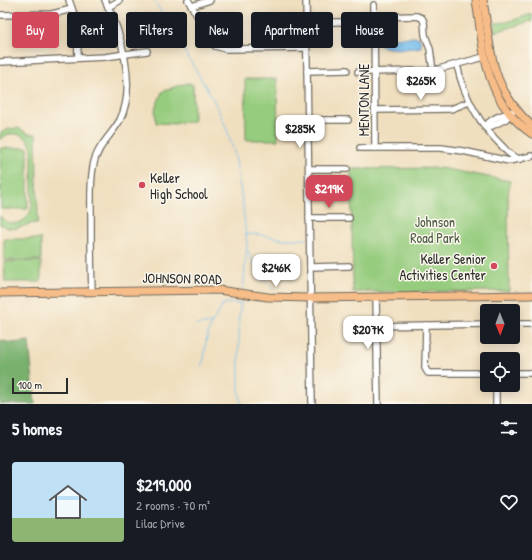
<!DOCTYPE html>
<meta charset="utf-8">
<style>
:root{--surface:#171b24;--page:#20242c;--text:#f1f3f6;--muted:#9ea1a6;--line:#363941;--accent:#d1495b}
body{margin:0;font-family:"Patrick Hand",sans-serif;background:var(--page);color:var(--text);height:100vh;display:flex;flex-direction:column;font-size:15px;white-space:nowrap}
*{box-sizing:border-box;margin:0}
p{font-size:13px;color:var(--muted)}
.icon{flex:none;width:22px;height:22px;fill:none;stroke:currentColor;stroke-width:2;stroke-linecap:round;stroke-linejoin:round}
.map{position:relative;height:404px;overflow:hidden}
.drawer{display:flex;flex-direction:column;background:var(--surface);flex:1}
.drawer>*{flex:none}
.top-card{position:absolute;left:12px;top:12px;width:508px;height:36px;display:flex;gap:8px}
.needle{width:26px;rotate:179deg}
.buttons{position:absolute;left:480px;top:304px;display:grid;gap:8px}
.buttons a{display:grid;place-items:center;width:40px;height:40px;border-radius:4px;background:var(--surface);box-shadow:0 2px 10px #0003;font-size:20px}
.scale{position:absolute;left:12px;bottom:10px;width:56px;box-sizing:border-box;padding-left:4px;border:2px solid #2b2b2b;border-top:0;font-size:11px;line-height:14px;white-space:nowrap;color:#2b2b2b;-webkit-text-stroke:3px #fbf7ec;paint-order:stroke}
.price{position:absolute;translate:-50% -34px;padding:0 9px;border-radius:8px;background:#fff;color:#222;font-size:13px;line-height:26px;filter:drop-shadow(0 1px 2px #0008)}
.price::after{content:'';position:absolute;left:50%;top:24px;width:12px;height:9px;margin-left:-6px;background:inherit;clip-path:polygon(0 0,100% 0,50% 100%)}
.price.active{background:var(--accent);color:#fff}
ul{padding:0;list-style:none}
li{display:flex;align-items:center;gap:12px;height:100px;padding:0 12px}
li+li{border-top:1px solid var(--line)}
li span{display:grid;place-items:center;flex:none;width:112px;height:80px;border-radius:4px;color:#555}
li>.icon{margin-inline-start:auto}
span .icon{width:48px;height:48px;fill:#fffc;stroke-width:1}
li b{font-size:17px}
h2{display:flex;justify-content:space-between;align-items:center;height:48px;padding:0 12px;font-size:17px}
.pill{padding:0 14px;border-radius:4px;background:var(--surface);box-shadow:0 2px 10px #0003;font-size:14px;line-height:36px}
.pill.active{background:var(--accent);color:#fff}
.map>svg:first-child{display:block}
</style>
<div class="map">
<svg width="532" height="404" viewBox="0 0 532 404">
<rect width="100%" height="100%" fill="#fbf7ec"/>
<filter id="ink" filterUnits="userSpaceOnUse"><feTurbulence type="fractalNoise" baseFrequency=".025" numOctaves="2"/><feDisplacementMap in="SourceGraphic" scale="8" xChannelSelector="R" yChannelSelector="G"/><feConvolveMatrix kernelMatrix="1 2 1 2 8 2 1 2 1" color-interpolation-filters="sRGB"/></filter>
<filter id="wash" filterUnits="userSpaceOnUse"><feTurbulence type="fractalNoise" baseFrequency=".012" numOctaves="4" result="noise"/><feDisplacementMap in="SourceGraphic" scale="16" xChannelSelector="R" yChannelSelector="G"/><feGaussianBlur stdDeviation="0.9" result="paint"/><feColorMatrix in="noise" values="0 0 0 0 0 0 0 0 0 0 0 0 0 0 0 0 0 1.4 0 .05"/><feComposite in="paint" operator="in"/></filter>
<g filter="url(#wash)">
<rect width="100%" height="100%" fill="#f0dfbf"/>
<g fill="#96cc7e" stroke="#607c54">
<polygon points="532,14 532,21 495,32 494,23 507,22"/>
<polygon points="245,79 277,79 278,140 246,140"/>
<polygon points="189,83 193,85 194,120 191,122 177,123 176,124 156,123 155,109 162,92 179,85"/>
<path d="M18,128L29,134H36L38,223C23,223 15,235 0,224V216C11,230 29,223 32,206V150C29,134 11,128 0,140V133L9,129Z"/>
<polygon points="0,148 28,148 28,209 1,209"/>
<polygon points="441,168 510,181 508,196 509,291 353,292 351,169"/>
<rect x="4" y="239" width="37" height="21"/>
<polygon points="41,261 41,282 5,282 4,262"/>
</g>
<polygon fill="#78b06d" stroke="#526e4c" points="0,340 12,343 29,341 35,404 0,404"/>
<path fill="#75bcec" stroke="#50748c" d="M419,37L421,43V47C411,49 386,51 379,44V42L387,38Z"/>
<g fill="none" stroke-linecap="round" stroke-linejoin="round">
<g stroke="#75bcec" stroke-width="1">
<polyline points="154,0 213,99 226,127 235,155 243,207 247,245 243,290"/>
<polyline points="246,235 255,234 283,239 307,239"/>
<polyline points="248,251 257,271 274,290"/>
<polyline points="196,325 211,323"/>
<path d="M201,366C206,358 204,350 206,342C207,336 209,329 212,323C216,316 220,312 223,304L227,303L240,304"/>
<polyline points="241,404 239,390 239,317 242,297"/>
</g>
</g>
</g>
<g filter="url(#ink)">
<g fill="none" stroke-linecap="round" stroke-linejoin="round">
<g stroke="#706a5f" stroke-width="8">
<g id="minor">
<polyline points="69,0 77,23 78,58"/>
<polyline points="188,0 215,46 226,49 306,48"/>
<polyline points="306,0 312,404"/>
<polyline points="374,5 375,148"/>
<polyline points="192,6 210,0"/>
<polyline points="108,7 119,1"/>
<polyline points="0,15 52,14 72,9"/>
<polyline points="374,17 417,16 422,18 424,22 425,35 430,49 433,71"/>
<polyline points="306,22 346,22"/>
<polyline points="0,62 105,57 147,51"/>
<path d="M457,65C464,97 479,124 503,147C507,152 513,158 520,159"/>
<polyline points="307,71 347,70"/>
<polyline points="358,72 431,71 484,57"/>
<polyline points="375,110 451,109 469,102"/>
<polyline points="308,120 348,120"/>
<polyline points="485,127 492,126 506,119 513,111"/>
<path d="M485,127C490,119 501,115 510,113"/>
<polyline points="360,148 441,148 463,151 509,161 532,156"/>
<polyline points="309,169 347,169"/>
<polyline points="309,218 349,218"/>
<polyline points="310,267 349,266"/>
<path d="M92,292C91,267 91,243 91,218C91,201 90,184 93,167C96,147 111,136 120,120C137,86 121,32 105,0"/>
<polyline points="376,297 378,404"/>
<polyline points="513,324 532,324"/>
<polyline points="426,325 425,368 428,373 487,373"/>
<polyline points="376,326 487,324"/>
<polyline points="513,373 532,373"/>
<polyline points="496,404 496,385"/>
</g>
</g>
<g stroke="#706a5f" stroke-width="9">
<g id="major">
<path d="M476,0C484,52 484,101 532,134"/>
<path d="M483,0C492,53 489,86 532,126"/>
<polyline points="0,293 218,290 268,297 310,298 532,295"/>
</g>
</g>
<use href="#minor" stroke="#fff" stroke-width="5.5"/>
<use href="#major" stroke="#f7bd88" stroke-width="7"/>
</g>
</g>
<g fill="#d1495b" stroke="#fbf7ec" stroke-width="1.5">
<circle cx="142" cy="185" r="4"/>
<circle cx="494" cy="266" r="4"/>
</g>
<g text-anchor="middle" dominant-baseline="central" stroke-width="3" stroke-linejoin="round" paint-order="stroke">
<g font-size="14" fill="#2b2b2b" stroke="#fbf7ec">
<text transform="translate(363 100) rotate(-90)">MENTON LANE</text>
<text transform="translate(182 278) rotate(1)">JOHNSON ROAD</text>
</g>
<g font-size="14" fill="#2b2b2b" stroke="#fbf7ec" text-anchor="start">
<text x="150" y="177">Keller<tspan x="150" dy="16">High School</tspan></text>
<text x="486" y="258" text-anchor="end">Keller Senior<tspan x="486" dy="16">Activities Center</tspan></text>
</g>
<g font-size="14" fill="#4b5b44" stroke="#fbf7ec">
<text x="435" y="221">Johnson<tspan x="435" dy="16">Road Park</tspan></text>
</g>
</g>
</svg>
<div class="buttons">
<a><svg class="needle" viewBox="-14 -14 28 28"><path d="M0-13l5 13h-10z" fill="#e53935"/><path d="M0 13l5-13h-10z" fill="#9ea1a6"/></svg></a>
<a><svg class="icon" aria-label="locate" viewBox="0 0 24 24"><circle cx="12" cy="12" r="6"/><path d="M12 2v4M12 18v4M2 12h4M18 12h4"/></svg></a>
</div>
<div class="scale">100 m</div>
<b class="price" style="left:421px;top:101px">$265K</b>
<b class="price" style="left:300px;top:149px">$285K</b>
<b class="price active" style="left:329px;top:209px">$219K</b>
<b class="price" style="left:276px;top:288px">$246K</b>
<b class="price" style="left:368px;top:350px">$207K</b>
<div class="top-card">
<a class="pill active">Buy</a>
<a class="pill">Rent</a>
<a class="pill">Filters</a>
<a class="pill">New</a>
<a class="pill">Apartment</a>
<a class="pill">House</a>
</div>
</div>
<section class="drawer">
<h2>5 homes<svg class="icon" aria-label="filters" viewBox="0 0 24 24"><path d="M4 7h16M4 17h16"/><circle cx="9" cy="7" r="2"/><circle cx="15" cy="17" r="2"/></svg></h2>
<ul>
<li><span style="background:linear-gradient(#bfe0f5 70%,#8fb573 0)"><svg class="icon" aria-label="home" viewBox="0 0 24 24"><path d="M3 11l9-7 9 7M6 9v11h12V9"/></svg></span><div><b>$219,000</b><p>2 rooms · 70 m²</p><p>Lilac Drive</p></div><svg class="icon" aria-label="heart" viewBox="0 0 24 24"><path d="M12 20l-8-8c-3-5 5-10 8-4 3-6 11-1 8 4z"/></svg></li>
</ul>
</section>
